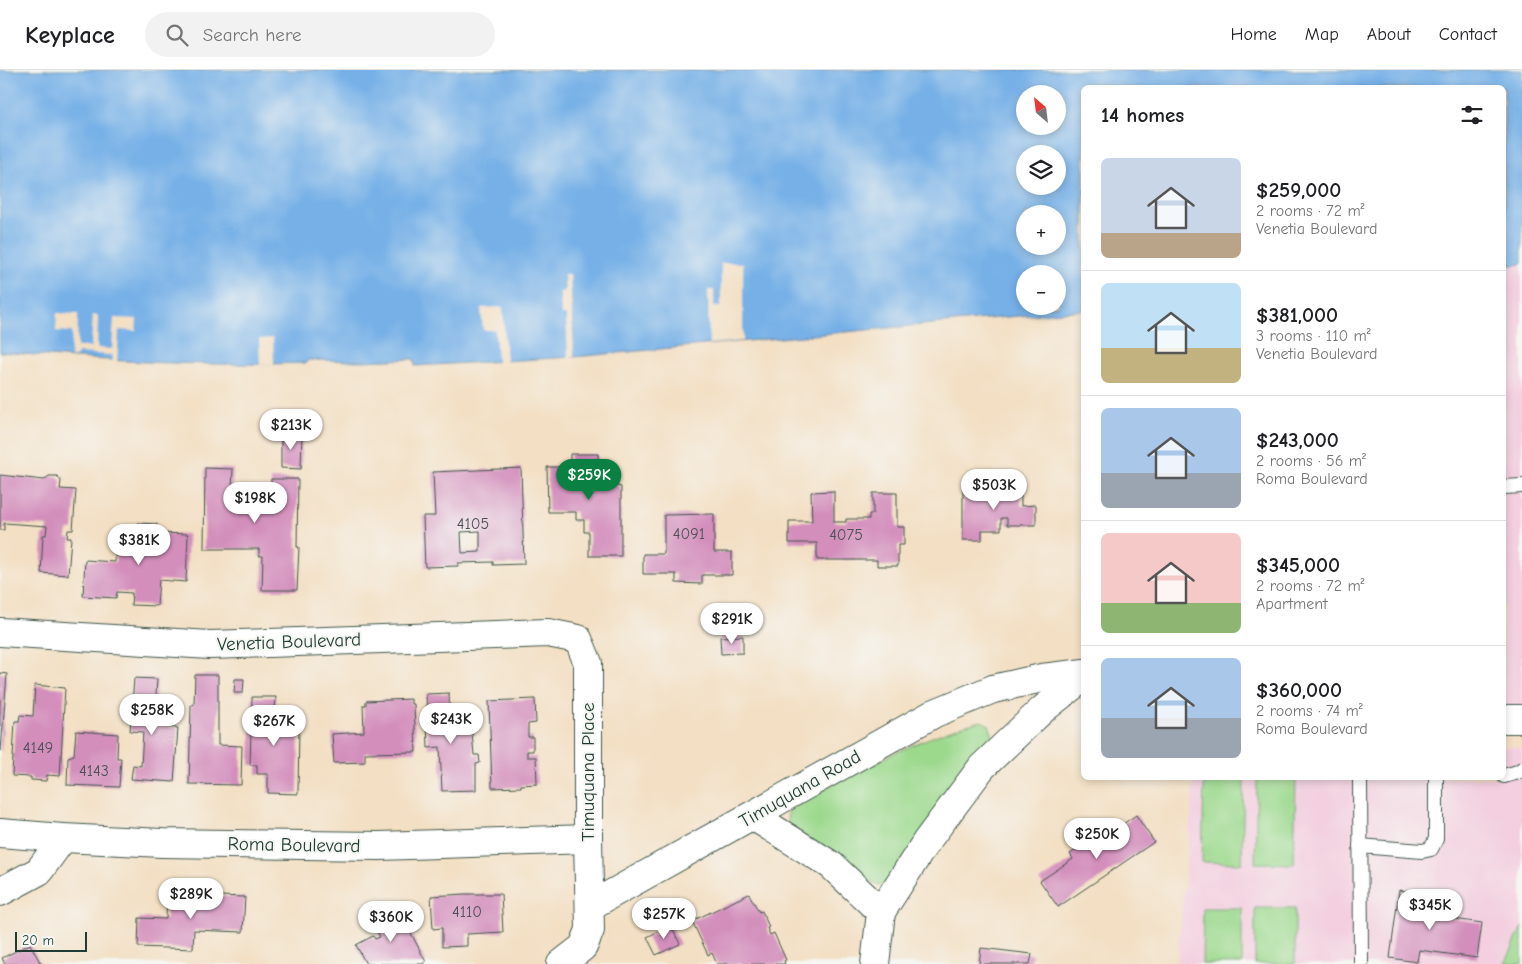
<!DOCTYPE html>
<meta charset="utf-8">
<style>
:root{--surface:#fff;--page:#f2f2f2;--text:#202124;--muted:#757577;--line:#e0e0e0;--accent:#0b8043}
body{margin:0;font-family:"Comic Neue",sans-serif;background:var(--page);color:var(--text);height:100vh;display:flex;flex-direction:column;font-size:19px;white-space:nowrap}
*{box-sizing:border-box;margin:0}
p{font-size:16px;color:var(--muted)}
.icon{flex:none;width:28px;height:28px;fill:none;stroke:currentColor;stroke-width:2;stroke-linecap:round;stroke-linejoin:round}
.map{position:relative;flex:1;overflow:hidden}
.sheet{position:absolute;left:1081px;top:15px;width:425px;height:695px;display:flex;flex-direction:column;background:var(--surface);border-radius:8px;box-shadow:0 2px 8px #0003}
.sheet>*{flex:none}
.needle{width:32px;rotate:332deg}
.buttons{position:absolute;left:1016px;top:15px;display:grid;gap:10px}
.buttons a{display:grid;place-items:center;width:50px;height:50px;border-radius:50%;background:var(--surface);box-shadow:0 2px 8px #0003;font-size:25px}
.scale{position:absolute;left:15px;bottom:12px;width:72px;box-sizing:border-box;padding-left:5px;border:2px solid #1f3d34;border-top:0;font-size:14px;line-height:18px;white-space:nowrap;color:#1f3d34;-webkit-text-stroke:4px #f6f6f2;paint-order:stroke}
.price{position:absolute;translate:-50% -42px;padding:0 11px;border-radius:18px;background:#fff;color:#222;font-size:16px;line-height:32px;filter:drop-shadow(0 1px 2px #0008)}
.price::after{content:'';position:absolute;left:50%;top:30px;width:15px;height:11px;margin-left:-8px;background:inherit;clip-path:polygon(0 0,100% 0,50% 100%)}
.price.active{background:var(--accent);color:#fff}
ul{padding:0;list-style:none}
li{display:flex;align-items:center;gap:15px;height:125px;padding:0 20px}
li+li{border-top:1px solid var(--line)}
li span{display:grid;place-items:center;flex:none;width:140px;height:100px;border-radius:8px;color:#555}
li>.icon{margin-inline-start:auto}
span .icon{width:60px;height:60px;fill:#fffc;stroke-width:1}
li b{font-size:21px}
h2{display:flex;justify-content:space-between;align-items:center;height:60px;padding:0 20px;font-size:21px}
header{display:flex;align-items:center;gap:30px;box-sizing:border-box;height:70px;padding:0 25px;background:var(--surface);border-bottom:1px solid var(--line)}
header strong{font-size:24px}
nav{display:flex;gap:28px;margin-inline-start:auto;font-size:18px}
.search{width:350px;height:45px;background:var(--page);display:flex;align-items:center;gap:12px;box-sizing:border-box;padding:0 18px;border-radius:28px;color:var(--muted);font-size:19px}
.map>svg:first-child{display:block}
</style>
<header>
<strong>Keyplace</strong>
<div class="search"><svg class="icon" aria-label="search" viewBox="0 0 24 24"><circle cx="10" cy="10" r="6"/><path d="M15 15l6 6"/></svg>Search here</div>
<nav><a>Home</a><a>Map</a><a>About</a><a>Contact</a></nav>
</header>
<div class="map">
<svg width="1522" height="894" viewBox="0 0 1522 894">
<rect width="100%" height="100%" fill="#f6f6f2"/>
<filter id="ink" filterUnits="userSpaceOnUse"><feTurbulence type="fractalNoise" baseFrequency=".02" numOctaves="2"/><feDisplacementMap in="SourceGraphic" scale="10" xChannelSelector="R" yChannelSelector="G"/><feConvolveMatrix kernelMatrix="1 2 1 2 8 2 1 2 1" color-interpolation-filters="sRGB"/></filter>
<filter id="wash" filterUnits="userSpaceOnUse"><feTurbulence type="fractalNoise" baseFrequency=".0096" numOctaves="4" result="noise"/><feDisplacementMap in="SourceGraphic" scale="20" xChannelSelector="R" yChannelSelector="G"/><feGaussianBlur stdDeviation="1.12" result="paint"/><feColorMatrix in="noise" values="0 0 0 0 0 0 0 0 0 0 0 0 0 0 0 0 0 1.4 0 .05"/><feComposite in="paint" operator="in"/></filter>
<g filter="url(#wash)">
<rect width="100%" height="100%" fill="#f3dfc3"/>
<g fill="#f3cfdf">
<polygon points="1522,194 1522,637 1504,636 1504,196"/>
<polygon points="1504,677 1522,678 1522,857 1505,894 1177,894 1194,708 1504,708"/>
</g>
<g fill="#9cd98d" stroke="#5e8b60">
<path d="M981,651L989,655L993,666L929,752L887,812L878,815L867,811L787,754L788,742C807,727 829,717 850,705C892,684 936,662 981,651Z"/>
<polygon points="1204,708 1244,708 1242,793 1202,792"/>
<polygon points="1257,708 1296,708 1294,794 1255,793"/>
<polygon points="1203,838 1242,838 1242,894 1202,894"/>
<rect x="1255" y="838" width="40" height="56"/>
<polygon points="1522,857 1522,894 1505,894"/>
</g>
<path fill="#76b0e7" stroke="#4a768e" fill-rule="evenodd" d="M0,0H1522V194L1504,196V18H1084V240L574,287L415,296L414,289L361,291L308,290L306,293C204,297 102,291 0,282ZM1025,24H1058V56H1025ZM1025,84H1058V116H1025ZM1025,144H1058V176H1025ZM1025,204H1058V236H1025Z"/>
<g fill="#f3dfc3">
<polygon points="721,193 743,193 743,271 709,274 708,220 714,220 714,237 721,237"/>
<polygon points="564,204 570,204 574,287 568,288 566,245 561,245 560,222 565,221"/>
<polygon points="503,237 506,292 497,292 495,260 483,260 481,238"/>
<polygon points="57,243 78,244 77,277 91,277 93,245 98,246 97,278 112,279 114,248 137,249 136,261 119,260 117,291 112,291 112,285 77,283 76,287 70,287 72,262 56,261"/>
<polygon points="273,268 274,294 260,295 259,269"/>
</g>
<g id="blocks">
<g fill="#d38ebc" fill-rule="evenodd">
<polygon points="281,364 302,364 301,399 281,398"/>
<polygon points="570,384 598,384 598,397 617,397 617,416 621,417 621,486 589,486 589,462 584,462 584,450 576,450 576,442 548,442 547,397 570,397"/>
<polygon points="205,398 233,399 232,419 271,419 271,409 298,409 297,477 299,477 297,520 262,520 263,486 259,486 259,479 204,479"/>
<path d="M521,398L524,494L493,495V492L458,493V496L425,497L423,446H435L433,402ZM480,461V482L462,483L461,462Z"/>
<polygon points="0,405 44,410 49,406 57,406 61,411 60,419 76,420 73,460 68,460 67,468 71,468 68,505 41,503 43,465 46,465 47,456 4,453 4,460 0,460"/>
<polygon points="963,418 1021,418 1021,436 1036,435 1036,455 1007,455 1007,448 1001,448 1001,460 982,460 982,470 963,470"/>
<polygon points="834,421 834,452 846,452 846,449 869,449 869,444 873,444 873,423 897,423 897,457 904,457 904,475 898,475 898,496 877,496 877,490 817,490 817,473 789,473 789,451 812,451 811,422"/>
<polygon points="714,444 714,482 732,482 732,505 702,505 702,514 676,513 676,504 643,504 643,484 664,484 664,445"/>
<polygon points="138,453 157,454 157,463 188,464 186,512 159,510 157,536 131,535 132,523 117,522 116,528 83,526 85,490 115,492 117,461 138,462"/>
<polygon points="743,566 743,583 721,584 720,567"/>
<polygon points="0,603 7,604 1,681 0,681"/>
<polygon points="195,605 218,605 218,675 242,676 241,715 189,714 191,635 194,634"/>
<polygon points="134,608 157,609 154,656 178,658 174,712 131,709 133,695 141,696 143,662 130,661"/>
<polygon points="235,609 244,609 243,623 234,623"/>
<polygon points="35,615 65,618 60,706 47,705 46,711 31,710 31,707 12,706 15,651 19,651 20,645 33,646"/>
<polygon points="449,623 450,656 456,653 463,652 469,656 469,662 472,662 474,685 479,685 480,693 476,694 476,720 442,721 440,677 428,678 426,624"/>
<polygon points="252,627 276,627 275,644 288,644 287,657 299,657 298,724 268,723 268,704 257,704 257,695 250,695"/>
<polygon points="411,629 411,634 414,634 416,682 365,683 365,692 334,693 332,664 364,662 363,635 366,635 366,631"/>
<polygon points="535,629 536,653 528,654 528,667 533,667 533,681 527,681 527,687 536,687 537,714 521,715 521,717 492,718 489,631"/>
<polygon points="76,661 118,664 117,688 121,688 119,717 67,715 68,687 74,685"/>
<polygon points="1136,745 1154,772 1058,837 1040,811 1073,789 1070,784 1102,762 1104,767"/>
<polygon points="1399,820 1428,824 1425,845 1482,853 1477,888 1419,880 1417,892 1390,888"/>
<polygon points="167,824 245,827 243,862 194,860 193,879 138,877 139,848 166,849"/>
<polygon points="465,824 501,824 503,862 467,864 467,876 442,877 442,858 433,859 431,826"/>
<polygon points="749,824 759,842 762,841 769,857 767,858 770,865 774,863 786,890 784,891 785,894 717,894 712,883 708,885 692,851"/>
<polygon points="390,837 395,847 401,844 426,892 422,894 366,894 356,875 373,866 375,869 380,867 375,858 380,855 375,845"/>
<polygon points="671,855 680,874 656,885 647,867"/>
<polygon points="30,874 41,894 5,894 2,888"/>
<polygon points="981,878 1032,884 1030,894 979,894"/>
</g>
</g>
</g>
<g filter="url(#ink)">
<use href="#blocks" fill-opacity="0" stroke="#3f5549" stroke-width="1"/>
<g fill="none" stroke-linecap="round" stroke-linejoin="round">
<g stroke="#3f5549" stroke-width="16">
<g id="service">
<polyline points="1504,417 1522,416"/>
<polyline points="1504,706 1518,702 1522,699"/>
<polyline points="1360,708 1361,894"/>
<polyline points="1360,776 1422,781 1431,779 1436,769 1436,708"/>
</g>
</g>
<g stroke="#3f5549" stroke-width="30">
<g id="minor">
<polyline points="0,562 210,575 548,563 578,569 588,593 588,769 590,860 583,877 561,894"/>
<polyline points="1504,649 1522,649"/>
<polyline points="753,746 831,795 881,842 875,894"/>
<polyline points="0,763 63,768 162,773 379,776 588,769"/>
<polyline points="0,822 39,801 63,768"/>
<polyline points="590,836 935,643 993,619 1042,608 1084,603"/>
<polyline points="881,842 926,772 982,697 1042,640 1084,607"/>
</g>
</g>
<use href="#service" stroke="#fff" stroke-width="14"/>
<use href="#minor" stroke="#fff" stroke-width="28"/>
</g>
</g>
<g text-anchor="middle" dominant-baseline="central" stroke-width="4" stroke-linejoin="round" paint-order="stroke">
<g font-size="16" fill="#4c5156">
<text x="473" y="454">4105</text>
<text x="689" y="464">4091</text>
<text x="846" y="465">4075</text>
<text x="38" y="678">4149</text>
<text x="94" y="701">4143</text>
<text x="467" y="842">4110</text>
</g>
<g font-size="19" fill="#1f3d34" stroke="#f6f6f2">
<text transform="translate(289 572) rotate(-2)">Venetia Boulevard</text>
<text transform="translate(588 702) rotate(-90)">Timuquana Place</text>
<text transform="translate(800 719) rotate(-30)">Timuquana Road</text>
<text transform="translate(294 775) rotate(1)">Roma Boulevard</text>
</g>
</g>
</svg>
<div class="buttons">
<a><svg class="needle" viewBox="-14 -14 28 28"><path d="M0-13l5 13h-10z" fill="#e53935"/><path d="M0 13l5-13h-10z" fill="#757577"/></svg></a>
<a><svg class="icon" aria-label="layers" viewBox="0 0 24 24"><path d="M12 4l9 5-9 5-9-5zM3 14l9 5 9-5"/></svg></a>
<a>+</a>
<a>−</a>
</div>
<div class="scale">20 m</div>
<b class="price" style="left:291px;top:381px">$213K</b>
<b class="price active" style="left:589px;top:431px">$259K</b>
<b class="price" style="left:994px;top:441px">$503K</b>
<b class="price" style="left:255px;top:454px">$198K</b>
<b class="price" style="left:139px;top:496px">$381K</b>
<b class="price" style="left:732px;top:575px">$291K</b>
<b class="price" style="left:152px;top:666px">$258K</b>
<b class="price" style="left:451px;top:675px">$243K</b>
<b class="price" style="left:274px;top:677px">$267K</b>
<b class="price" style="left:1097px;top:790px">$250K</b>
<b class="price" style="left:191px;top:850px">$289K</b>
<b class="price" style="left:1430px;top:861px">$345K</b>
<b class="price" style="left:664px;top:870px">$257K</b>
<b class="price" style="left:391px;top:873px">$360K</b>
<section class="sheet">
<h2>14 homes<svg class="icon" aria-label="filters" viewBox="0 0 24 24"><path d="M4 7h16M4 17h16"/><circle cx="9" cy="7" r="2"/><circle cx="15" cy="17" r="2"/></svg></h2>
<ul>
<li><span style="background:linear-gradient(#c9d6e8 75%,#b9a48a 0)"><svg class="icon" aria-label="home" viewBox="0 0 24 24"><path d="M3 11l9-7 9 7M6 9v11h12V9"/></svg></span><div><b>$259,000</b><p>2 rooms · 72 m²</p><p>Venetia Boulevard</p></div></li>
<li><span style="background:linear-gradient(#bfe0f5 65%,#c2b280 0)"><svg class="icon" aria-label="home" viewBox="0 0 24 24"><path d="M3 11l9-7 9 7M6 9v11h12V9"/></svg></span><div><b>$381,000</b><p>3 rooms · 110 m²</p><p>Venetia Boulevard</p></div></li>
<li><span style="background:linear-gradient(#a9c7e8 65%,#9aa5b1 0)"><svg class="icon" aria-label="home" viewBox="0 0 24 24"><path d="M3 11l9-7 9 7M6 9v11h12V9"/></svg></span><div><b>$243,000</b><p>2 rooms · 56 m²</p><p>Roma Boulevard</p></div></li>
<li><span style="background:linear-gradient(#f6c9c9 70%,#8fb573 0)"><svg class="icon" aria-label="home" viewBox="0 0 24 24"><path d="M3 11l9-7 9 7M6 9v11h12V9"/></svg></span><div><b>$345,000</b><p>2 rooms · 72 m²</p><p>Apartment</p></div></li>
<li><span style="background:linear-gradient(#a9c7e8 60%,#9aa5b1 0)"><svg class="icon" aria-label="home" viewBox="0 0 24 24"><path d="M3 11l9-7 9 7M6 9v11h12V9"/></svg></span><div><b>$360,000</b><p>2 rooms · 74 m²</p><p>Roma Boulevard</p></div></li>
</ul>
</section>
</div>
